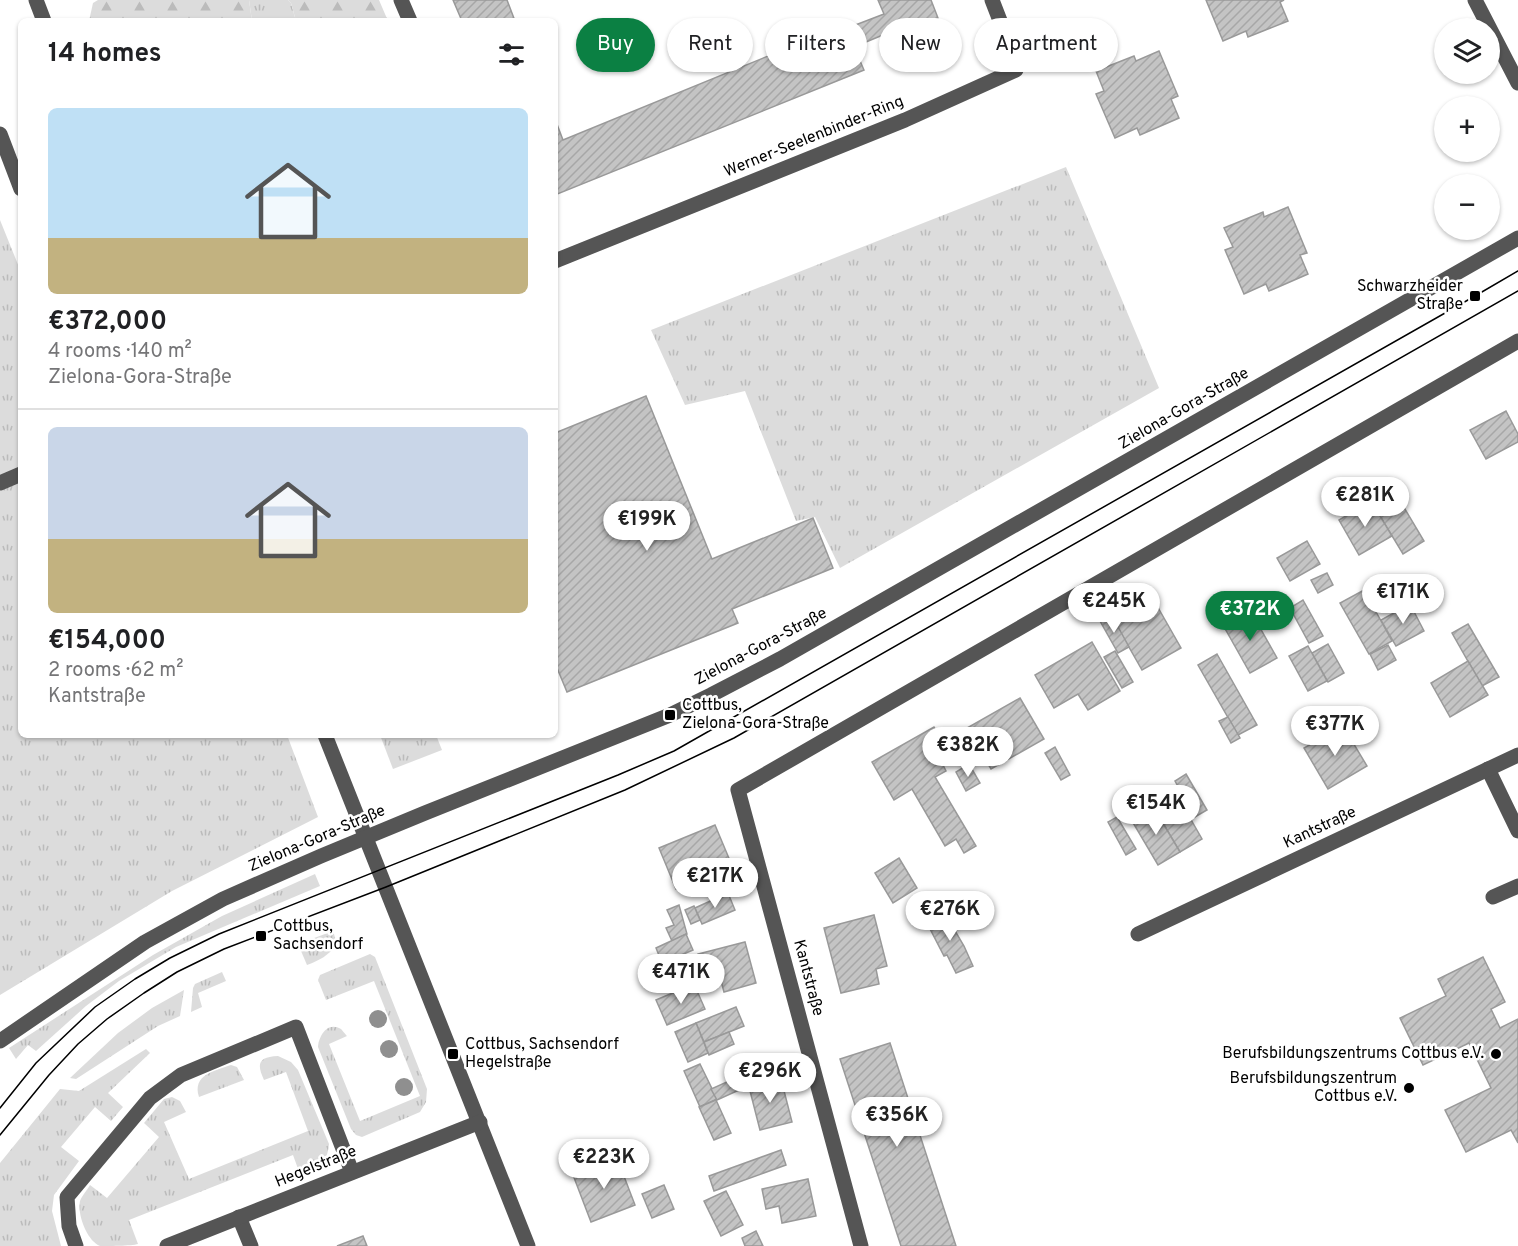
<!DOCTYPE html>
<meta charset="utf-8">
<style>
:root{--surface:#fff;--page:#f6f6f6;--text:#202124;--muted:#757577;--line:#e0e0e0;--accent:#0b8043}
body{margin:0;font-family:Overpass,sans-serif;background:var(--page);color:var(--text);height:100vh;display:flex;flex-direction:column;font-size:22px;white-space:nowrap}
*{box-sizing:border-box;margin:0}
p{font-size:20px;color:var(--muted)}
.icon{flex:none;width:33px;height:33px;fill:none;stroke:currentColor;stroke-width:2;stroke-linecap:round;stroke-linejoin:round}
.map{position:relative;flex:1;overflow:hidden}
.side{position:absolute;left:18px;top:18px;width:540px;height:720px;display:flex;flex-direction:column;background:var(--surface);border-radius:9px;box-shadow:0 2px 4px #0004}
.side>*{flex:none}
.hud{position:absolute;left:576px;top:18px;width:570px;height:54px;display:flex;gap:12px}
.buttons{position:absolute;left:1434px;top:18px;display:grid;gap:12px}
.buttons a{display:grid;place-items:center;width:66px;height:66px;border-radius:50%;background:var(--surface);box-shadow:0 2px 4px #0004;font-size:30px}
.price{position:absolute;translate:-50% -51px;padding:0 14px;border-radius:21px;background:#fff;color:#222;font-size:20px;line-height:39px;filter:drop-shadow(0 2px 3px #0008)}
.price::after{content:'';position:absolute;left:50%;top:36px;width:18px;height:14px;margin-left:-9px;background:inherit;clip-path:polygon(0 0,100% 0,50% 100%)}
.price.active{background:var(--accent);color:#fff}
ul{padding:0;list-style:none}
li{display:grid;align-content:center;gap:12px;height:318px;padding:0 30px}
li+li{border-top:2px solid var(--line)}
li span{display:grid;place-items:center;height:186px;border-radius:9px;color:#555}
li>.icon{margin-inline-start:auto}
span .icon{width:108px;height:108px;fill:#fffc;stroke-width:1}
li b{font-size:26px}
h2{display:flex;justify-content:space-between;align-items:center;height:72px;padding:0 30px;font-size:26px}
.pill{padding:0 21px;border-radius:27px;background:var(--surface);box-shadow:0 2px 4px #0004;font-size:21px;line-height:54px}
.pill.active{background:var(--accent);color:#fff}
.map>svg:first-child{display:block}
</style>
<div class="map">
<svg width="1518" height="1246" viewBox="0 0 1518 1246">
<defs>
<pattern id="grass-tufts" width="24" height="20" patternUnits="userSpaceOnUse" patternTransform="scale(1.5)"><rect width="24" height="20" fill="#dcdcdc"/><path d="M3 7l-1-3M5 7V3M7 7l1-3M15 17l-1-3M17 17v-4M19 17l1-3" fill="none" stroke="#bbb"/></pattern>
<pattern id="forest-firs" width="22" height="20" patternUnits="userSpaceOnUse" patternTransform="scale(1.5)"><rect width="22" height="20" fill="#dcdcdc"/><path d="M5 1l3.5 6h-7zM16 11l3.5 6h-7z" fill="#bbb"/></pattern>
<pattern id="building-hatch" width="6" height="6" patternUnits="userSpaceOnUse" patternTransform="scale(1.5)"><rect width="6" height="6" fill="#c4c4c4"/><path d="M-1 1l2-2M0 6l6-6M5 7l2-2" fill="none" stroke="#a7a7a7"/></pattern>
</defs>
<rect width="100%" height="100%" fill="#fff"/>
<g fill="url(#grass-tufts)">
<polygon points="249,0 288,0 291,3 296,21 252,21"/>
<polygon points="1066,167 1159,388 840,568 815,517 796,521 745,391 685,405 651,330"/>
<polygon points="0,220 21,272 21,735 287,735 318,817 172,891 0,995"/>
<polygon points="380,735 436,735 442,750 393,769"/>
<polygon points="315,874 320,886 176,947 119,981 86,1006 36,1051 28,1045 16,1059 9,1048 153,955 222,916"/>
<path d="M333,931L337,944C328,956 320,960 307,965L298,944Z"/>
<path d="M370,954L375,957L427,1089L426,1102L420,1112L362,1137L356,1135L351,1129L318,1047C319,1036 327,1021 341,1029C341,1029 347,1036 347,1036L329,1044L360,1121L420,1096L374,981L326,1000L318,980L320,975Z"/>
<polygon points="222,972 226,981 198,993 202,1007 191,1012 193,988 195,984"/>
<polygon points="184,990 180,1016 158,1026 76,1079 70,1078 118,1033 152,1008"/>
<polygon points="146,1049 150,1053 108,1093 123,1107 111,1121 95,1107 61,1147 79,1161 54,1195 52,1211 61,1246 0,1246 0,1163 60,1089 79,1091"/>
<path d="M278,1056L291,1062L298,1070L329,1144C327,1164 319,1169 301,1177L293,1155L129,1220L138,1244C132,1246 106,1246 100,1246C87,1241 77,1214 80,1201C82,1196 87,1190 90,1185L107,1198L159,1137L144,1123L164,1099L172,1097L180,1101L186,1112L164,1122L189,1179L308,1131L286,1072L264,1080C256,1063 259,1057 278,1056Z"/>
<path d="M231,1065L237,1067L244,1080L199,1097C192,1075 214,1071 231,1065Z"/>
</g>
<g fill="url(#forest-firs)">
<polygon points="98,0 249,0 252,21 89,21 93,3"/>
<polygon points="288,0 379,0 388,21 296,21 291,3"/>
</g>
<g fill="url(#building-hatch)" stroke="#999" stroke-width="1.5">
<polygon points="453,0 507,0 515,21 462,21"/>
<polygon points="878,0 931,0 938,18 892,37 890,32 854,47 864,70 555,195 555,119 563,140 844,25 845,29 884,14"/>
<polygon points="1206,0 1284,0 1280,2 1288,21 1248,37 1246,31 1223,41"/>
<polygon points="1159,51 1178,96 1171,99 1179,118 1140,135 1137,128 1115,138 1096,94 1104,91 1096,71 1134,56 1136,61"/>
<polygon points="1288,207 1307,253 1300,255 1308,274 1269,291 1266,284 1244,294 1225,250 1233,247 1224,228 1263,212 1264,217"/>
<polygon points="646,396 712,559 813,518 833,568 732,609 738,623 567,692 555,663 555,622 556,621 555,618 555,433"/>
<polygon points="1506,411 1518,434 1518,442 1486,459 1470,430"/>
<polygon points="1396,494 1424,541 1403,554 1374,506"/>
<polygon points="1371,501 1392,536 1359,555 1339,520"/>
<polygon points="1307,541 1320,564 1290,581 1277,558"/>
<polygon points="1327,573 1333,585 1318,593 1311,580"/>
<polygon points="1364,590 1392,641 1369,654 1340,603"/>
<polygon points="1152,597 1181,648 1142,670 1113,619"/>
<polygon points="1303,600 1323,636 1309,643 1290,608"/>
<polygon points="1410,604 1424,631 1396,646 1381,620"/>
<polygon points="1250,610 1277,658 1250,673 1223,625"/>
<polygon points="1111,614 1129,647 1118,653 1100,621"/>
<polygon points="1468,624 1499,677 1482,686 1452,633"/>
<polygon points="1092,642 1120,691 1088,710 1078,694 1054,708 1035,675"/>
<polygon points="1328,644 1344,673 1328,682 1312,653"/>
<polygon points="1388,645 1396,660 1378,670 1370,654"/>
<polygon points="1308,646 1327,681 1308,691 1289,656"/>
<polygon points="1115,651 1133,682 1122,688 1104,657"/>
<polygon points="1217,654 1257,725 1238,735 1198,665"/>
<polygon points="1468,661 1488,695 1450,717 1431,683"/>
<polygon points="1020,698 1044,739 991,769 967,728"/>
<polygon points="1228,717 1240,738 1231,743 1219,721"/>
<polygon points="1343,726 1367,766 1328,789 1304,748"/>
<polygon points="934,727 951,757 942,763 946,771 935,777 976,846 964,853 956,839 945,846 912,789 894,800 872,762"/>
<polygon points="1055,747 1070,775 1061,780 1045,753"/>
<polygon points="969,764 980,783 966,791 956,772"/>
<polygon points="1186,774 1207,810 1195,817 1175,781"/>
<polygon points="1177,795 1202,839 1180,852 1154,808"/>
<polygon points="1154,808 1180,852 1158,865 1132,821"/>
<polygon points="1117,817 1136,849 1126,855 1108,822"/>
<polygon points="715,825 736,875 704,887 701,879 676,889 659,848"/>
<polygon points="899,858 917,888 893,903 875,873"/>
<polygon points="728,893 735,910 702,924 695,908"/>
<polygon points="679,905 687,934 672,941 666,928 674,925 667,910"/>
<polygon points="694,906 700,920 691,924 685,910"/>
<polygon points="944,912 964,946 973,966 956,973 947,955 944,956 926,921"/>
<polygon points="874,915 887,966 876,969 879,984 841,993 824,928"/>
<polygon points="686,934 693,950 662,963 656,948"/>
<polygon points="745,942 756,983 724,992 717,966 702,970 698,954"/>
<polygon points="1483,957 1505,1002 1491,1009 1500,1028 1518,1019 1518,1143 1511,1130 1466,1152 1445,1110 1491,1088 1469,1043 1423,1065 1400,1018 1446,996 1438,979"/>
<polygon points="694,984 705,1009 667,1025 656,1000"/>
<polygon points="736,1007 744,1026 704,1042 696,1023"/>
<polygon points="696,1023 708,1053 688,1062 675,1032"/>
<polygon points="729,1032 734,1044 709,1055 704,1042"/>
<polygon points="890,1043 956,1246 901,1246 840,1059"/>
<polygon points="700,1064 717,1099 700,1107 684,1071"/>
<polygon points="765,1065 770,1076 717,1100 711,1089"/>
<polygon points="781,1079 792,1122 760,1130 749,1087"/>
<polygon points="716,1100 731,1133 714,1140 699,1107"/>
<polygon points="781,1150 786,1165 714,1191 709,1176"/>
<polygon points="617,1158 635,1205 591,1222 573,1175"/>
<polygon points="808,1179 816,1216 782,1223 779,1206 766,1209 762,1189"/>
<polygon points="664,1185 674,1209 652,1218 642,1194"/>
<polygon points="726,1191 743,1225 721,1236 704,1201"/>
<polygon points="756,1231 763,1246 745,1246 742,1238"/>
<polygon points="363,1236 367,1246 337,1246"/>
</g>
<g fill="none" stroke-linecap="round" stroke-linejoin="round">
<g stroke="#555" stroke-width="15">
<polyline points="36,0 44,21"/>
<polyline points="401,0 410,21"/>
<polyline points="1475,0 1518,83"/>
<polyline points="0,134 21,189"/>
<polyline points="555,261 905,120 1016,70 1004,31 992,0"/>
<polyline points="0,483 21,474"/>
<polyline points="325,735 528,1246"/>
<polyline points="1488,769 1518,831"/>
<polyline points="1493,897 1518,886"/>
<polyline points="1138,934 1518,755"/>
<polyline points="0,1041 145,942 223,899 321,856 425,813 670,715 711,695 780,659 1518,238"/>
<polyline points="239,1217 251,1246"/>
<polyline points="76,1246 69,1226 67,1197 150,1098 181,1075 296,1027 352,1172"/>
<polyline points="167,1246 480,1122"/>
<polyline points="861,1246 738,790 1518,341"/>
</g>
<g stroke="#000" stroke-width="1.5">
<polyline points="0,1108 36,1063 95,1007 135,979 170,958 219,934 618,775 674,751 1475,296 1518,271"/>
<polyline points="0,1135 49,1075 78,1044 107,1019 144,993 177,972 224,949 386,887 625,790 734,738 1518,291"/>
</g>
</g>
<g fill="#8f8f8f">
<circle cx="378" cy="1019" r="9"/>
<circle cx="389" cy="1049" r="9"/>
<circle cx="404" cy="1087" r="9"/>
</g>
<g fill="#000" stroke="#fff" stroke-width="2">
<rect x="1469" y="290" width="12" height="12" rx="3"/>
<rect x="664" y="709" width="12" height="12" rx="3"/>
<rect x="255" y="930" width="12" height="12" rx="3"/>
<rect x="447" y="1048" width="12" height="12" rx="3"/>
<circle cx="1496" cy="1054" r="6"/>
<circle cx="1409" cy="1088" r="6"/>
</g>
<g text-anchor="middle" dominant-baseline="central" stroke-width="5" stroke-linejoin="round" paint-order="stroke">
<g font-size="16" fill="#000" stroke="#fff">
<text transform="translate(814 137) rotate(-22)">Werner-Seelenbinder-Ring</text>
<text transform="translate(1184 409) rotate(-30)">Zielona-Gora-Straße</text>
<text transform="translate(761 647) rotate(-28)">Zielona-Gora-Straße</text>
<text transform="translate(1320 828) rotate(-25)">Kantstraße</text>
<text transform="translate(317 839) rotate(-23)">Zielona-Gora-Straße</text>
<text transform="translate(808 978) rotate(75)">Kantstraße</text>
<text transform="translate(316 1167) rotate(-22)">Hegelstraße</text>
</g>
<g font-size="16" fill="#000" stroke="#fff" text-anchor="end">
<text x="1463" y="287">Schwarzheider<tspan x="1463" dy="18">Straße</tspan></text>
<text x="682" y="706" text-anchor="start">Cottbus,<tspan x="682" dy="18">Zielona-Gora-Straße</tspan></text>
<text x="273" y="927" text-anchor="start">Cottbus,<tspan x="273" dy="18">Sachsendorf</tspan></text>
<text x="465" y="1045" text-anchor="start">Cottbus, Sachsendorf<tspan x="465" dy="18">Hegelstraße</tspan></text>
<text x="1484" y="1054">Berufsbildungszentrums Cottbus e.V.</text>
<text x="1397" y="1079">Berufsbildungszentrum<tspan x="1397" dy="18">Cottbus e.V.</tspan></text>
</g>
</g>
</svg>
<div class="buttons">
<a><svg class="icon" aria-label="layers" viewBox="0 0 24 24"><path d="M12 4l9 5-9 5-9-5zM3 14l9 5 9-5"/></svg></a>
<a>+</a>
<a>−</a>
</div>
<b class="price" style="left:1365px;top:528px">€281K</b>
<b class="price" style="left:647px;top:552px">€199K</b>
<b class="price" style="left:1403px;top:625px">€171K</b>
<b class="price" style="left:1114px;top:634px">€245K</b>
<b class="price active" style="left:1250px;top:642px">€372K</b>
<b class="price" style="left:1335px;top:757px">€377K</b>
<b class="price" style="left:968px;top:778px">€382K</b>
<b class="price" style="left:1156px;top:836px">€154K</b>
<b class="price" style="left:715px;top:909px">€217K</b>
<b class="price" style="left:950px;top:942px">€276K</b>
<b class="price" style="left:681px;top:1005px">€471K</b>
<b class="price" style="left:770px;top:1104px">€296K</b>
<b class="price" style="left:897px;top:1148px">€356K</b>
<b class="price" style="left:604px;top:1190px">€223K</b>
<div class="hud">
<a class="pill active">Buy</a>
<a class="pill">Rent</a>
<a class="pill">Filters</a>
<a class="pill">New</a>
<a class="pill">Apartment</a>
</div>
<section class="side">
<h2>14 homes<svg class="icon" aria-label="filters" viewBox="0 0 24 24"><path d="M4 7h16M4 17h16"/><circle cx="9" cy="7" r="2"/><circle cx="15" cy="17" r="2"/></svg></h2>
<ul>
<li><span style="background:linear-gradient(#bfe0f5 70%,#c2b280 0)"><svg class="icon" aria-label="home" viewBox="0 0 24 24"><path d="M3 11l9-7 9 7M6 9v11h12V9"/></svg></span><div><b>€372,000</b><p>4 rooms · 140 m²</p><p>Zielona-Gora-Straße</p></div></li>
<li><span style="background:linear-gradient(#c9d6e8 60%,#c2b280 0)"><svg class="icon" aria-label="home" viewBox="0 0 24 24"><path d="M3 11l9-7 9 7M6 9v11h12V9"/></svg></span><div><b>€154,000</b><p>2 rooms · 62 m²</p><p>Kantstraße</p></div></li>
</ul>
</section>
</div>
